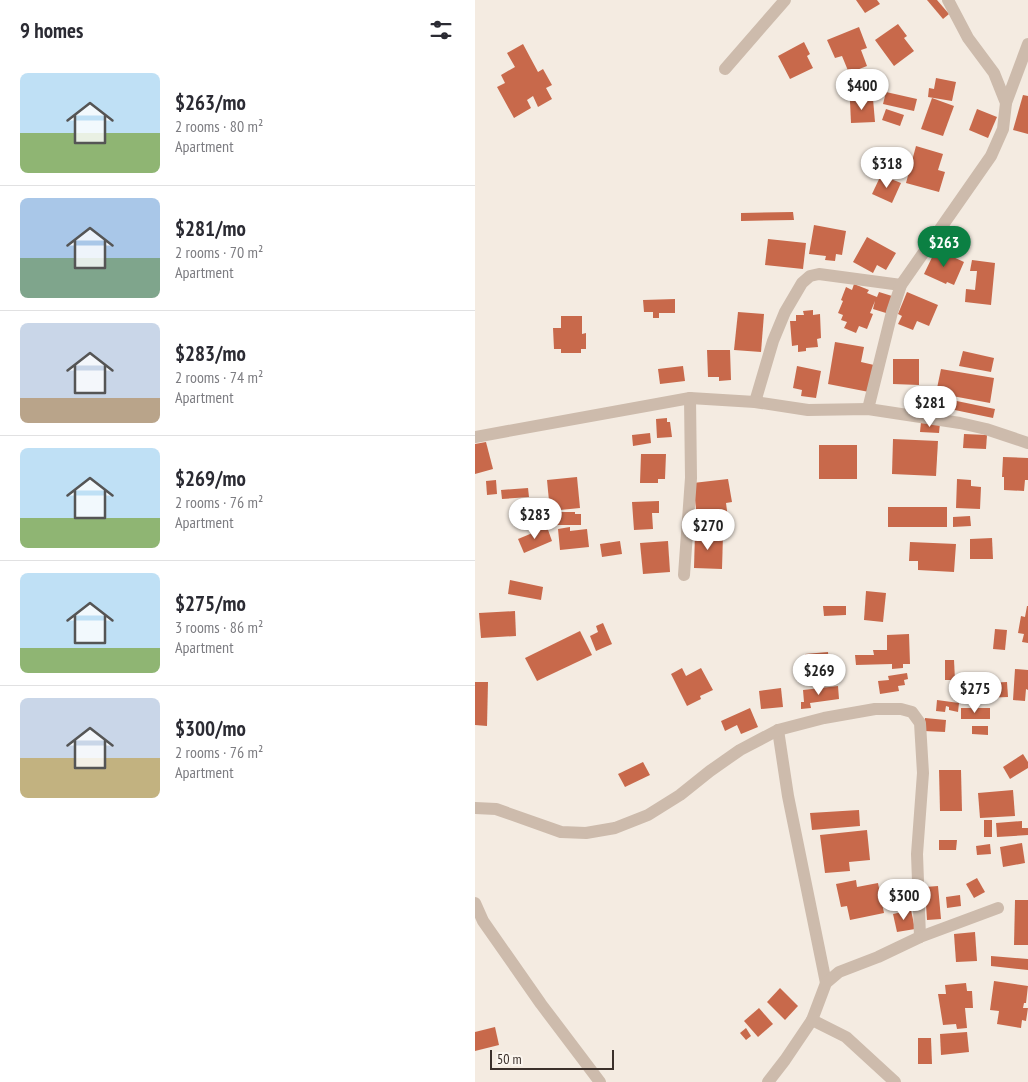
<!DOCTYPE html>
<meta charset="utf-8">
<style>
:root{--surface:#fff;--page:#f2f2f3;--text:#2b2b33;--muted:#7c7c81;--line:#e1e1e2;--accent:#0b8043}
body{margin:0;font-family:"PT Sans Narrow",sans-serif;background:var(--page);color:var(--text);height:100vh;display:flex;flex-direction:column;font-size:19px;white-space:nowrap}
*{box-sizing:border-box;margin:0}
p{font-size:16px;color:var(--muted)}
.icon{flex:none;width:28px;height:28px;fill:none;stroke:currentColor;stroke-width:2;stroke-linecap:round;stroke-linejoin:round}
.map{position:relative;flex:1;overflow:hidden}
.details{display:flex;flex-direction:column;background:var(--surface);width:475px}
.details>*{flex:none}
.scale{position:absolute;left:15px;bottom:12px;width:124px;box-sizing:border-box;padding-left:5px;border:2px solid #3b302b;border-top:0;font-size:14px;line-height:18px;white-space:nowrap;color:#3b302b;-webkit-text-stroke:4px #fbf5ee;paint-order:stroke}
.price{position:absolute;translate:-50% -42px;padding:0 11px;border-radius:18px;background:#fff;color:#222;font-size:16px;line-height:32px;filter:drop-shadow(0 1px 2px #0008)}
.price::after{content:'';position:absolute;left:50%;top:30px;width:15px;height:11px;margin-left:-8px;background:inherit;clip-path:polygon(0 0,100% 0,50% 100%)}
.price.current{background:var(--accent);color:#fff}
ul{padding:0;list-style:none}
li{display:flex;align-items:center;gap:15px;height:125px;padding:0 20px}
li+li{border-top:1px solid var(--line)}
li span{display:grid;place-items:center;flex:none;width:140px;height:100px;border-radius:8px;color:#555}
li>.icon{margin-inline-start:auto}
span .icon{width:60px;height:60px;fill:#fffc;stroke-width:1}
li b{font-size:21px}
h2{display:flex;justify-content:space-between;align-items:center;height:60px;padding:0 20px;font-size:21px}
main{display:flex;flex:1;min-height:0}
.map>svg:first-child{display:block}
</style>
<main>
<section class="details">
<h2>9 homes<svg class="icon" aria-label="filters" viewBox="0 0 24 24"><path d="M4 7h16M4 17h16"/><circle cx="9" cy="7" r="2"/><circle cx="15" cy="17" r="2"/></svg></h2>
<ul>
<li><span style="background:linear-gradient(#bfe0f5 60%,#8fb573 0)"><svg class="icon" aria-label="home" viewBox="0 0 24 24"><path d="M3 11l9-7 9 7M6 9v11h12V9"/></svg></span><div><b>$263/mo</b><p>2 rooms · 80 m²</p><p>Apartment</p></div></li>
<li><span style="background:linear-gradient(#a9c7e8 60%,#7fa58c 0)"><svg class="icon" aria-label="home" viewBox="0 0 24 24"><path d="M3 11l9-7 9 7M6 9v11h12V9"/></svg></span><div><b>$281/mo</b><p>2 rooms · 70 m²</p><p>Apartment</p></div></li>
<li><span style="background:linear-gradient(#c9d6e8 75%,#b9a48a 0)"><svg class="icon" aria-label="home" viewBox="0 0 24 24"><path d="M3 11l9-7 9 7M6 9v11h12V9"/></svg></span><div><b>$283/mo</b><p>2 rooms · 74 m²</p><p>Apartment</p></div></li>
<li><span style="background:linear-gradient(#bfe0f5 70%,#8fb573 0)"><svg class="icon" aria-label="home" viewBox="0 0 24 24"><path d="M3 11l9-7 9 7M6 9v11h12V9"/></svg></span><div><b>$269/mo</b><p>2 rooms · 76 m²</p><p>Apartment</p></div></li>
<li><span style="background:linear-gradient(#bfe0f5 75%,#8fb573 0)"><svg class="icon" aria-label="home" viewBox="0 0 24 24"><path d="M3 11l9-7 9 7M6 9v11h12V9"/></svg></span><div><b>$275/mo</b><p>3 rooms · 86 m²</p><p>Apartment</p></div></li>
<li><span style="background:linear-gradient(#c9d6e8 60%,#c2b280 0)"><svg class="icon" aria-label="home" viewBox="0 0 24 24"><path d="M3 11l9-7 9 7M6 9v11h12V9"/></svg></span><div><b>$300/mo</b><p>2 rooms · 76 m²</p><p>Apartment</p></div></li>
</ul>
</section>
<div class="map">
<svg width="553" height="1082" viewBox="0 0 553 1082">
<rect width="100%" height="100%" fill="#f4ebe1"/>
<g fill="#c8694b">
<polygon points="381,0 402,0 405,4 390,13"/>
<polygon points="452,0 462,0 474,14 468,19"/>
<polygon points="423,24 432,36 429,38 439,51 419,66 400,40"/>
<polygon points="384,27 392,48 386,50 392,66 374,73 367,56 360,58 352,40"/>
<polygon points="329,42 335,54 332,56 338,68 315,79 303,56"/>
<polygon points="48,44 63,72 68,69 77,85 71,88 77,99 63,107 58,96 52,100 56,108 39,118 22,87 30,83 26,75 40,67 32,53"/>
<polygon points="461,78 481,82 477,101 453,97 454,88 459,89"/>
<polygon points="411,92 442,99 439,111 408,104"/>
<polygon points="548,95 553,96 553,134 538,130"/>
<polygon points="457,98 479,106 468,136 446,129"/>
<polygon points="398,99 400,122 376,123 375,101"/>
<polygon points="411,109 429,115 425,126 407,120"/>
<polygon points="502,109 522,117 513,138 494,130"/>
<polygon points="441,146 468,154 463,170 470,172 464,192 431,183"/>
<polygon points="406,175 426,183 417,203 397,194"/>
<polygon points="318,212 319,220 266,221 266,213"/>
<polygon points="339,225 371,231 367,255 361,254 360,261 350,260 351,256 334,254"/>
<polygon points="392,237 421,253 411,270 402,265 398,273 378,262"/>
<polygon points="293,239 331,243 328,269 290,265"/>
<polygon points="461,249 489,262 479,285 472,282 471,284 449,274"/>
<polygon points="497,260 520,263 516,305 490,302 491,289 500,290 502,271 495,271"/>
<polygon points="379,284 394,290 392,293 402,297 404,292 417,296 411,313 398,309 400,301 395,313 398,314 392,329 384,326 381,333 369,328 372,322 366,320 368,315 363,313 368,301 366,300 371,287 377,290"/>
<polygon points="432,292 463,305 454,326 442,321 438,330 423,324 427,316 423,314"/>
<polygon points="200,299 200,313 184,313 184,318 178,318 178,312 169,312 168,300"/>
<polygon points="338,310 338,315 345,314 346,338 342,339 343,347 331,348 331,351 323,352 323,345 317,346 315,321 321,321 321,315 329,315 328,311"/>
<polygon points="263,312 289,314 286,352 259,350"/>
<polygon points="86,316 107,316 107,334 111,333 111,349 106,349 106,353 86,353 86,349 79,349 78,328 86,328"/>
<polygon points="360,342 389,347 386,362 399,365 394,392 353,384"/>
<polygon points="232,350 255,350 256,380 244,381 244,377 233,377"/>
<polygon points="488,351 519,358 516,372 484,366"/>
<polygon points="418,359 444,359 444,385 418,384"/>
<polygon points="208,366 210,381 185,384 183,369"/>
<polygon points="322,366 346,371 341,398 326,396 327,390 318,388"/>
<polygon points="466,369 519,378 515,403 461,393"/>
<polygon points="477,400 520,409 518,418 475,409"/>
<polygon points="192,418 192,422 195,422 197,437 182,438 181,419"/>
<polygon points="446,422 465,423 464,433 445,432"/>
<polygon points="175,433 176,443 158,446 157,435"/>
<polygon points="489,434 512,435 511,449 488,448"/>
<polygon points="418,439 463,441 461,476 417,474"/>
<polygon points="11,442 18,469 0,474 0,444"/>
<rect x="344" y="445" width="38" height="34"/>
<polygon points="166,454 191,454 190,479 183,479 183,483 165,483"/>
<polygon points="528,457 553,458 553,480 550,480 549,491 529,490 529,477 527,477"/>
<polygon points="102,477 105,508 75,511 72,480"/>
<polygon points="253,479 257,502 251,503 253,518 229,521 228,516 222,517 218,483"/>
<polygon points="482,479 496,480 496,486 506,487 505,509 481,508"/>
<polygon points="21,480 22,494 12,495 11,481"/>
<polygon points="53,488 54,497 27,499 26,490"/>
<polygon points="184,501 184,513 177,513 178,529 159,530 157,502"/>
<rect x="413" y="507" width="59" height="20"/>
<polygon points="79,512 100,512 100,514 106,514 106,525 79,525"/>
<polygon points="495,516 496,526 478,527 478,517"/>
<polygon points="72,527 77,541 49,553 43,539"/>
<polygon points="95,527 95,531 112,529 114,547 85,550 83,529"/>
<polygon points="220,533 248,535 247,569 219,568"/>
<polygon points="517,538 518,559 495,559 495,539"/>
<polygon points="145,541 147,554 127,557 125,544"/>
<polygon points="193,541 195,572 168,574 165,543"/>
<polygon points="435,542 481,544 479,572 443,570 443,561 434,561"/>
<polygon points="35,580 68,587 66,600 33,594"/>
<polygon points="391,591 411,593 408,622 389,620"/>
<polygon points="348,606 371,606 371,615 349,616"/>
<polygon points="552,606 553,606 553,643 547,642 549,634 543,633 546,616 550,617"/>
<polygon points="40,611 41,636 6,638 4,613"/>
<polygon points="128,623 137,644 121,651 115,636 123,632 121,626"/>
<polygon points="520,629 532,630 530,650 518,649"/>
<polygon points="105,631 117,655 62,681 50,658"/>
<polygon points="434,634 435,664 428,664 428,668 417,669 417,664 381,665 380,655 399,655 398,650 412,650 412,635"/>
<polygon points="353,652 354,666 331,667 330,654"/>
<polygon points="470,660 479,660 480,680 470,680"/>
<polygon points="207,668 211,676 226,668 238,690 225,696 226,699 212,706 196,674"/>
<polygon points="540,669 553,670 553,690 551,689 550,701 538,700"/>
<polygon points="362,671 364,682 338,685 337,674"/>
<polygon points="432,673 433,679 429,680 430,685 423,686 424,691 405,694 403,681 414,680 413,676"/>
<polygon points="0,682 13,682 12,726 0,725"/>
<polygon points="532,682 533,697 509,698 509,683"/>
<polygon points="363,686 364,699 335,703 336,708 326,709 326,702 329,702 328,690"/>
<polygon points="306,688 308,707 286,709 284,691"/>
<polygon points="462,700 484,703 483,712 474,710 474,707 471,706 470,712 461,711"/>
<polygon points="275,708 283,727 266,734 262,725 250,731 246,721"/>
<rect x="486" y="708" width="29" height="11"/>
<polygon points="450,718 471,720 470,732 449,731"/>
<polygon points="497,726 513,726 513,735 497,734"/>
<polygon points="548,754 553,762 553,768 535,779 528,767"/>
<polygon points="168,762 175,775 150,787 143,774"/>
<polygon points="464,770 486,770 487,811 465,811"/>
<polygon points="538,790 540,816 505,818 503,793"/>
<polygon points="384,810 385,826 337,830 335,813"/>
<rect x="509" y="820" width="8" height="17"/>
<polygon points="547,821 547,828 553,828 553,835 522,837 521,823"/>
<polygon points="392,830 395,860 374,862 375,871 350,873 345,835"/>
<polygon points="464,840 482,840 481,850 464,850"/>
<polygon points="547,843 550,863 528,867 525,847"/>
<polygon points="515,844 516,854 502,855 501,846"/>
<polygon points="502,878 510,892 499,898 491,884"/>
<polygon points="381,880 382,887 403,883 409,913 375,920 372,906 366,907 361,884"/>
<polygon points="463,886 466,919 452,920 450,887"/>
<polygon points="485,895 486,906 472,908 471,897"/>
<polygon points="540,900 553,900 553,945 539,945"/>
<polygon points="436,910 440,929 422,932 418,914"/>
<polygon points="500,932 502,961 481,962 479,934"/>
<polygon points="516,956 553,959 553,970 516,966"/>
<polygon points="519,981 553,986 551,1003 549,1003 548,1008 553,1008 551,1021 547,1020 546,1028 522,1024 524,1011 515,1010"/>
<polygon points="491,983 492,991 497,991 498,1008 490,1008 492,1028 482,1029 481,1024 468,1025 463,994 471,994 470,985"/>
<polygon points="305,988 323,1006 310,1020 292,1002"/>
<polygon points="284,1008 298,1024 283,1037 269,1021"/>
<polygon points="20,1027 24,1045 0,1051 0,1032"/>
<polygon points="271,1028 276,1036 271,1040 265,1033"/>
<polygon points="492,1032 494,1052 466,1055 465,1034"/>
<polygon points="443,1038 456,1038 457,1064 443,1064"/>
</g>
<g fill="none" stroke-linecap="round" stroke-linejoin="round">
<g stroke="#cdbbac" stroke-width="12">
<polyline points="250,69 310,0"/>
<polyline points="531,103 553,44"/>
<polyline points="280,402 298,341 310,312 327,283 335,276 344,274 426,285"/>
<polyline points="393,409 417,312 426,285 516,156 528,129 531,103 519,73 493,38 473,0"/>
<polyline points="0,437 215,398 280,402 333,410 393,409 485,423 511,429 553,443"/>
<polyline points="209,575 216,478 215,398"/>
<polyline points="303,730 313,796 351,983"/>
<polyline points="0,808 21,809 86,832 111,833 140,828 173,815 205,795 235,771 265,750 303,730 349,718 400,709 426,709 437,712 445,723 448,773 442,854 445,937"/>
<polyline points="0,903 8,921 66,1004 125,1082"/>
<polyline points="337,1020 371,1037 420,1082"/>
<polyline points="293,1082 310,1060 337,1020 351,983 364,972 403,957 445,937 523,908"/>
</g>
</g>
</svg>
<div class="scale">50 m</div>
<b class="price" style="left:387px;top:111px">$400</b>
<b class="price" style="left:412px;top:189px">$318</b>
<b class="price current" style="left:469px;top:268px">$263</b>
<b class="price" style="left:455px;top:428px">$281</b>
<b class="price" style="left:60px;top:540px">$283</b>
<b class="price" style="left:233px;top:551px">$270</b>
<b class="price" style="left:344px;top:696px">$269</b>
<b class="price" style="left:500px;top:714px">$275</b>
<b class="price" style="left:429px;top:921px">$300</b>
</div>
</main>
